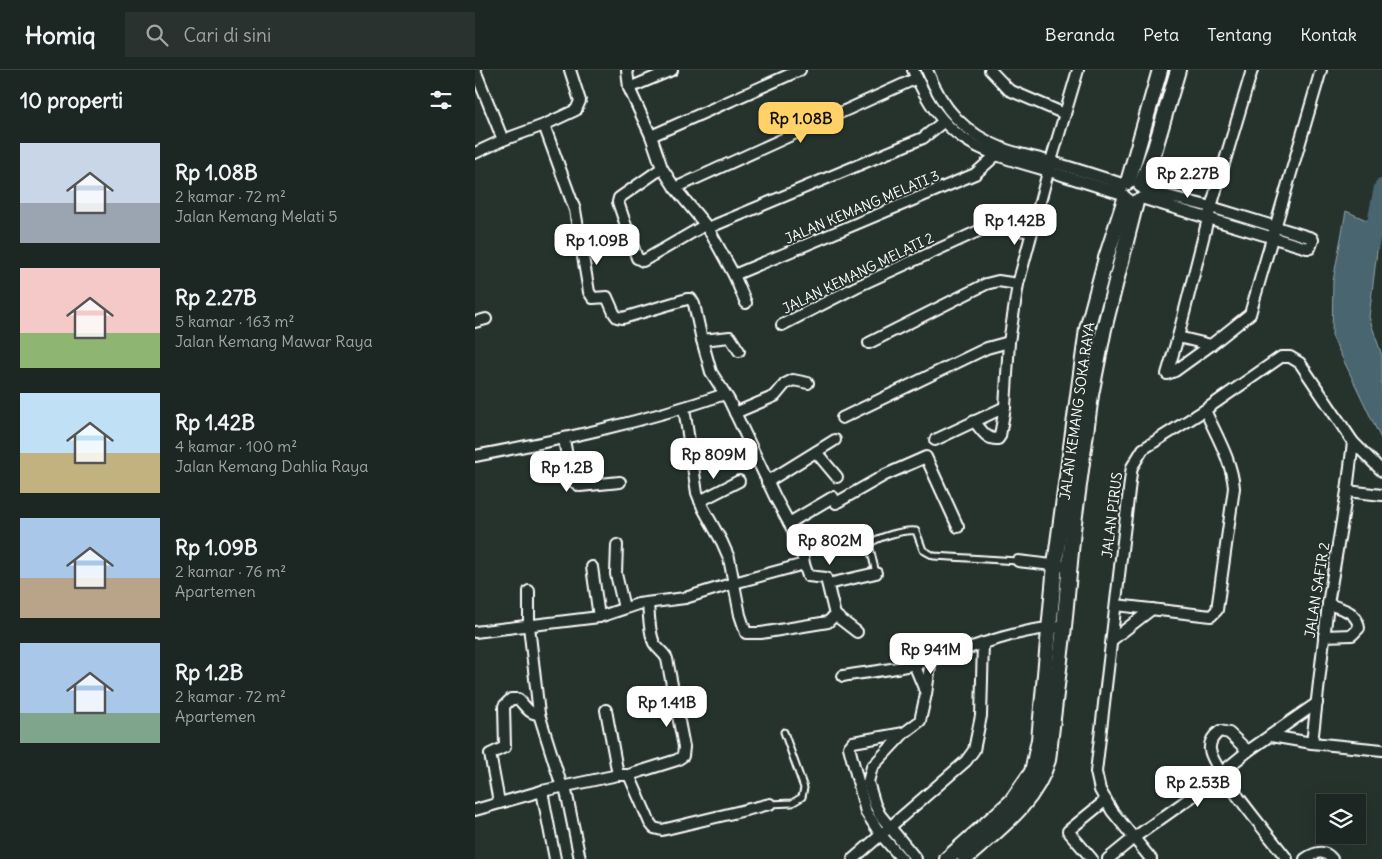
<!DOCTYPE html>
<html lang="id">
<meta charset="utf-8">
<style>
:root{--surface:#1c2622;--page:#29322f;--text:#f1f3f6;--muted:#a0a5a5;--line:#3a4340;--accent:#ffd166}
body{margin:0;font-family:Delius,sans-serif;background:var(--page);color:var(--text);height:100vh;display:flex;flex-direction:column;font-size:19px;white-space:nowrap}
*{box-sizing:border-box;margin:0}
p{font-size:16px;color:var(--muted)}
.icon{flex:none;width:28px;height:28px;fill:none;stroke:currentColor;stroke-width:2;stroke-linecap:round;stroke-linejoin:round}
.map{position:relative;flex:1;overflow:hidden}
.side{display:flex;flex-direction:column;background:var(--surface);width:475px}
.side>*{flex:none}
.controls{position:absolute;left:841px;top:724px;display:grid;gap:10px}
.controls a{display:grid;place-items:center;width:50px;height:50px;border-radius:0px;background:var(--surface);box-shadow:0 5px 20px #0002,0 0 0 1px var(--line);font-size:25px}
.price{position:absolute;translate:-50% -42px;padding:0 11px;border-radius:10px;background:#fff;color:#222;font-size:16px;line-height:32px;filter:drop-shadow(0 1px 2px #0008)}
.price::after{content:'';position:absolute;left:50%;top:30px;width:15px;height:11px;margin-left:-8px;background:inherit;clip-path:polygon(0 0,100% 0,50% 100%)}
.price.selected{background:var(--accent);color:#111}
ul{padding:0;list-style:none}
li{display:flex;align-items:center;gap:15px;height:125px;padding:0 20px}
li span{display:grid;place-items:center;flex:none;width:140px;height:100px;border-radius:0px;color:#555}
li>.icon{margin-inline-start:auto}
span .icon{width:60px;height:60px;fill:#fffc;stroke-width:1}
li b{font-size:21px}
h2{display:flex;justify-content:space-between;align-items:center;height:60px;padding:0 20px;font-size:21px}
header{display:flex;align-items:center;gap:30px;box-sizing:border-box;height:70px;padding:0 25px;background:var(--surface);border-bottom:1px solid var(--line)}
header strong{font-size:24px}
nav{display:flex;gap:28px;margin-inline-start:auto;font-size:18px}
.search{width:350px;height:45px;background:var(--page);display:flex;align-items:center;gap:12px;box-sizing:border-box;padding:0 18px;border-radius:0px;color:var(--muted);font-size:19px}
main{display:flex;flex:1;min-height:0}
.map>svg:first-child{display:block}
</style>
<header>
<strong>Homiq</strong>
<div class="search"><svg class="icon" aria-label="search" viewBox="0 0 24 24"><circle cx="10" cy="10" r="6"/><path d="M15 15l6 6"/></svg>Cari di sini</div>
<nav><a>Beranda</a><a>Peta</a><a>Tentang</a><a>Kontak</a></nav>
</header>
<main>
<section class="side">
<h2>10 properti<svg class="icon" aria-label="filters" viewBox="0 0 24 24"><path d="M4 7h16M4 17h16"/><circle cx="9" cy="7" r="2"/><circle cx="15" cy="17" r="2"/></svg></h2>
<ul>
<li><span style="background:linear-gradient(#c9d6e8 60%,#9aa5b1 0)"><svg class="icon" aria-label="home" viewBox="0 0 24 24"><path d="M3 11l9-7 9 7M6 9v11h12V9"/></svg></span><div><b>Rp 1.08B</b><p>2 kamar · 72 m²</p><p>Jalan Kemang Melati 5</p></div></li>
<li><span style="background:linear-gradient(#f6c9c9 65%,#8fb573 0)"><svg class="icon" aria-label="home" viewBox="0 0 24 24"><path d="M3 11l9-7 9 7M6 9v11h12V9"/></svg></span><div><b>Rp 2.27B</b><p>5 kamar · 163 m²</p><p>Jalan Kemang Mawar Raya</p></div></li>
<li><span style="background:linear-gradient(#bfe0f5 60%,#c2b280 0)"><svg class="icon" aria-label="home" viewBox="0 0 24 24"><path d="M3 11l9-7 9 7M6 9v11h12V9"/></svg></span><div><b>Rp 1.42B</b><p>4 kamar · 100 m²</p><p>Jalan Kemang Dahlia Raya</p></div></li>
<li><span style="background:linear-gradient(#a9c7e8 60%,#b9a48a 0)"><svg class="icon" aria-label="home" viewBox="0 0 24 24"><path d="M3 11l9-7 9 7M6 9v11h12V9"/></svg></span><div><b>Rp 1.09B</b><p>2 kamar · 76 m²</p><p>Apartemen</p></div></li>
<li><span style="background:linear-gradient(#a9c7e8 70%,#7fa58c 0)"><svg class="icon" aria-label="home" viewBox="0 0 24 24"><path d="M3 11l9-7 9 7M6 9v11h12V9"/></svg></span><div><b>Rp 1.2B</b><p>2 kamar · 72 m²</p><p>Apartemen</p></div></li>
</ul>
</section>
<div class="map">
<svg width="907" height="789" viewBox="0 0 907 789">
<rect width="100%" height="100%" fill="#26332d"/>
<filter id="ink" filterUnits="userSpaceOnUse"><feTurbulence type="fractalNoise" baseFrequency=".02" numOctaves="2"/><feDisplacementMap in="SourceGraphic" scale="10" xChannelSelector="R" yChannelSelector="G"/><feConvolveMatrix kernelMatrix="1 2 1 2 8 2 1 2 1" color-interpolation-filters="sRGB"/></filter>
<g filter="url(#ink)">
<polygon fill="#4a656f" stroke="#92a3a9" points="871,141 905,156 894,247 907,286 907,371 857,266 858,211"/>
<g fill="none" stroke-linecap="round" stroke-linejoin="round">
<polyline stroke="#4a656f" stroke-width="16" points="896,174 907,117"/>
<g stroke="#fff" stroke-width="9">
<g id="lane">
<path d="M401,503L394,474C403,467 430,459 441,461L448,480L459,486L543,491"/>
<polyline points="295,734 317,733 327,727 329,718 309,662"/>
</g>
</g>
<g stroke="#fff" stroke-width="14">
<g id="street">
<polyline points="0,0 28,70"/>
<polyline points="152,0 154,18 176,66 187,98 200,118 233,158 259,205 271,233"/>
<path d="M438,0C468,69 499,80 567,99C594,107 621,116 648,124"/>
<path d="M452,0C468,40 489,63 529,79C544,85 561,87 577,92C601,99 626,107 650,115"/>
<polyline points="515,0 534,20 590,44"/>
<polyline points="777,0 736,137 703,267 736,275 775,244 846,0"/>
<polyline points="154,18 197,0"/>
<polyline points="69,55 100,140 114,222 118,228 132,227 139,243 142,247 148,248 212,229 216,229 219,234 227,270 236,302 254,330 301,429 326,475 329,494 333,506 351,508 360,545 353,552 286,563 271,563 265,545 254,488 247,472 228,438 222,423 209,338"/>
<polyline points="176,66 325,0"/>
<polyline points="0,83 28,70 69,55 101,40 105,31 95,0"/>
<polyline points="187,98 144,128 143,132 162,188 168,191 230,155"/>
<polyline points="200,118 442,8"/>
<polyline points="666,128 832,178 835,178 838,170 837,168 736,137 669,120"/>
<polyline points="233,158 448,68 468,52"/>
<polyline points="259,205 500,104 520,86"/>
<polyline points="0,252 11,249"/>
<polyline points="307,255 381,217 510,158 520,156 557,162"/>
<polyline points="703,267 692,304 700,301 736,275"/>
<polyline points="227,270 255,267 264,281"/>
<polyline points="394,273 511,214 523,211 543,214"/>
<polyline points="260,343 300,326 310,314 318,310 333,313"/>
<polyline points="367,348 512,278 534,272"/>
<path d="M499,351C506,359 511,370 523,369L525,366L530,337L534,272L543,214L576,91L603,0"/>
<polyline points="89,369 96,410 105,416 145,412"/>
<polyline points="460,370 530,337"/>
<polyline points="341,382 362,407"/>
<path d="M0,386C84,370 169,352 250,324"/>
<polyline points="292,412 360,370"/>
<polyline points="872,421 907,425"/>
<polyline points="225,431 264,411"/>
<polyline points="314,453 358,427 361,433 410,405 451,387 483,457"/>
<polyline points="142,475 141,504 149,538"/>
<polyline points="543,491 594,497"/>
<polyline points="117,497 124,547"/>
<polyline points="353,514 401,503"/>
<polyline points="54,521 54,556 64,644 87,717"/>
<path d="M641,535L736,546L742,540L759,418C757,391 741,365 730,340"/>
<polyline points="360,545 382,562"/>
<polyline points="0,562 124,547 163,534 210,528 259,513 329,494"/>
<path d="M849,566L877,565L884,558C882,541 867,539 853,534"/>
<polyline points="637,570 677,539"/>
<polyline points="439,594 451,623"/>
<path d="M368,606C392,602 417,600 441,594C490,582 538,558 589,557"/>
<polyline points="131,640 143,705"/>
<polyline points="796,666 837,673 907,680"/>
<polyline points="837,673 853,534 872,421 878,372"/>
<path d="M773,681L754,663L745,661C738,666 734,672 735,680C738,700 797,769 812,789"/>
<polyline points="154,705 175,753 179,758 187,760 295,734"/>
<polyline points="90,716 105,789"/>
<polyline points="67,721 80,789"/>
<path d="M24,732L15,684L30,677L29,636L36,629H43C51,636 53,644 64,644"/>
<path d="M0,740L67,721L143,705H154L202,690L208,686L209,677L192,589C189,582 183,580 179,573C174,562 174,545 173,533"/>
<polyline points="378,789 491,691 499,680 506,646 508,573"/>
<polyline points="427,789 406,765 391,742 374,677 378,672 429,663"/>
<polyline points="441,789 405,745 400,735 393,712 397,697 429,663 445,651 451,624 456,589"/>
<polyline points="617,789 593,761 631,730"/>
<polyline points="633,789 660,767 715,728 773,681 842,633"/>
<polyline points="676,789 637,741 625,720 621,702 656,403 657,397 668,379 730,340 806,287 815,287 825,293 878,372 907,401"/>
<path d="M830,789C840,782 849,779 857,789"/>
</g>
</g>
<g stroke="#fff" stroke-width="18">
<g id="secondary">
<polyline points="653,112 685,0"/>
<polyline points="666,115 680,78 703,0"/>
<polyline points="472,789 536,732 557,702 564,670 580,495 612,259 631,188 650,129"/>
<path d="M490,789C522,760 560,734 573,690L589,557L598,460L616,325L629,259L661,132"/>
</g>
</g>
<use href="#lane" stroke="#26332d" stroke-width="5"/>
<use href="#street" stroke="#26332d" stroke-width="10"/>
<use href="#secondary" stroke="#26332d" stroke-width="14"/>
</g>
</g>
<g text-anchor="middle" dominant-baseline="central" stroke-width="4" stroke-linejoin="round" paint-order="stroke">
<g font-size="14" fill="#fff" stroke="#26332d">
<text transform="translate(387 137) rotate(-23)">JALAN KEMANG MELATI 3</text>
<text transform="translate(383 203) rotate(-26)">JALAN KEMANG MELATI 2</text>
<text transform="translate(602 341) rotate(-82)">JALAN KEMANG SOKA RAYA</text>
<text transform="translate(637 445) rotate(-83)">JALAN PIRUS</text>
<text transform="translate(842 520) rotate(-81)">JALAN SAFIR 2</text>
</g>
</g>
</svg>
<div class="controls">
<a><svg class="icon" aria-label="layers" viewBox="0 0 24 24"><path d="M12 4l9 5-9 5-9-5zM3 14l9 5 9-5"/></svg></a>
</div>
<b class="price selected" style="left:326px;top:74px">Rp 1.08B</b>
<b class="price" style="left:713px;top:129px">Rp 2.27B</b>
<b class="price" style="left:540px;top:176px">Rp 1.42B</b>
<b class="price" style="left:122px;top:196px">Rp 1.09B</b>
<b class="price" style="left:239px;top:410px">Rp 809M</b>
<b class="price" style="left:92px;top:423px">Rp 1.2B</b>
<b class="price" style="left:355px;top:496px">Rp 802M</b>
<b class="price" style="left:456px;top:605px">Rp 941M</b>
<b class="price" style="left:192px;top:658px">Rp 1.41B</b>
<b class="price" style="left:723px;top:738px">Rp 2.53B</b>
</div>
</main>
